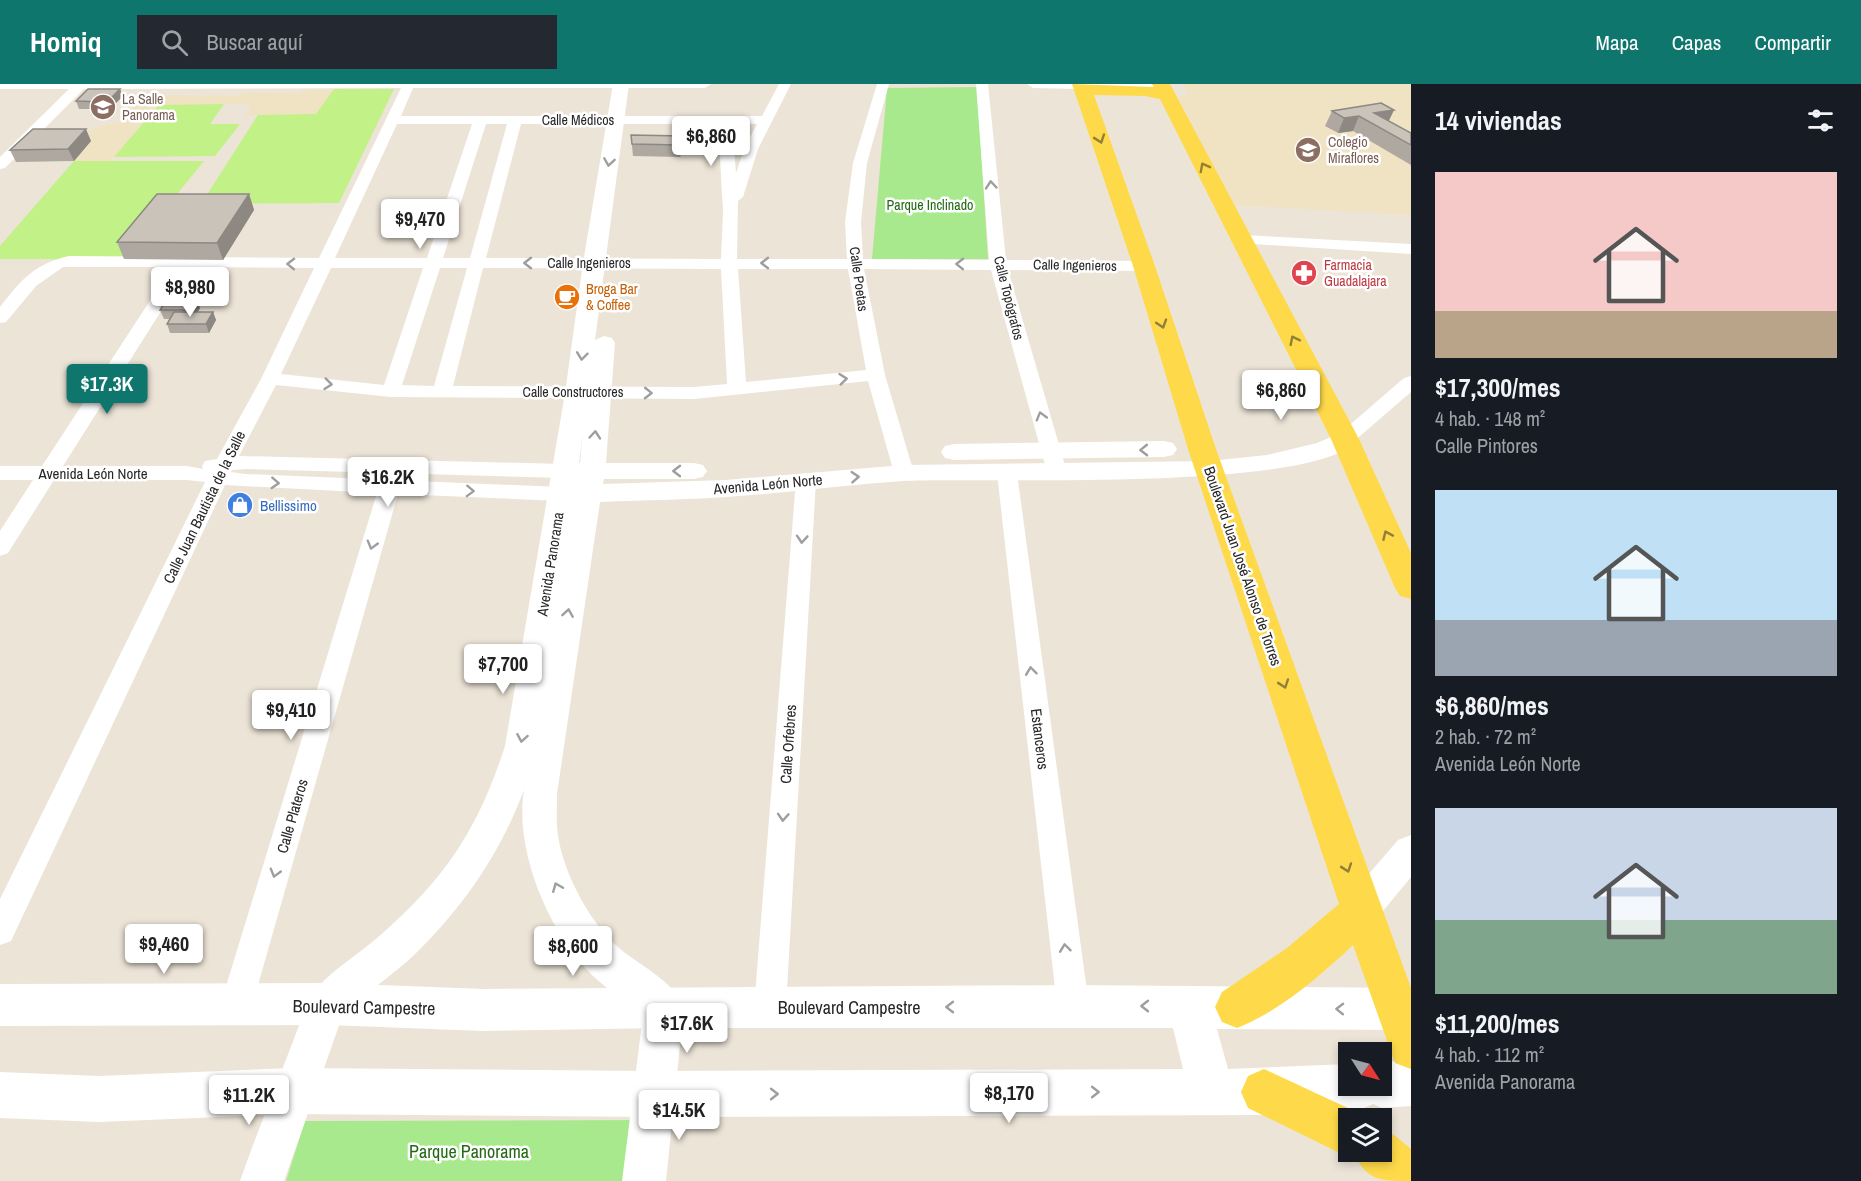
<!DOCTYPE html>
<html lang="es">
<meta charset="utf-8">
<style>
:root{--surface:#171b24;--page:#242831;--text:#f1f3f6;--muted:#9ea1a6;--accent:#0f766e}
body{margin:0;font-family:"Archivo Narrow",sans-serif;background:var(--page);color:var(--text);height:100vh;display:flex;flex-direction:column;font-size:22px;white-space:nowrap}
*{box-sizing:border-box;margin:0}
p{font-size:20px;color:var(--muted)}
.icon{flex:none;width:33px;height:33px;fill:none;stroke:currentColor;stroke-width:2;stroke-linecap:round;stroke-linejoin:round}
.map{position:relative;flex:1;overflow:hidden}
.sheet{display:flex;flex-direction:column;background:var(--surface);width:450px}
.sheet>*{flex:none}
.needle{width:39px;rotate:126deg}
.tools{position:absolute;left:1338px;top:958px;display:grid;gap:12px}
.tools a{display:grid;place-items:center;width:54px;height:54px;border-radius:0px;background:var(--surface);box-shadow:0 3px 9px #0003;font-size:30px}
.price{position:absolute;translate:-50% -51px;padding:0 14px;border-radius:6px;background:#fff;color:#222;font-size:20px;line-height:39px;filter:drop-shadow(0 2px 3px #0008)}
.price::after{content:'';position:absolute;left:50%;top:36px;width:18px;height:14px;margin-left:-9px;background:inherit;clip-path:polygon(0 0,100% 0,50% 100%)}
.price.selected{background:var(--accent);color:#fff}
ul{padding:0;list-style:none}
li{display:grid;align-content:center;gap:12px;height:318px;padding:0 24px}
li span{display:grid;place-items:center;height:186px;border-radius:0px;color:#555}
li>.icon{margin-inline-start:auto}
span .icon{width:108px;height:108px;fill:#fffc;stroke-width:1}
li b{font-size:26px}
h2{display:flex;justify-content:space-between;align-items:center;height:72px;padding:0 24px;font-size:26px}
header{display:flex;align-items:center;gap:36px;box-sizing:border-box;height:84px;padding:0 30px;background:var(--accent);color:#fff}
header strong{font-size:28px}
nav{display:flex;gap:33px;margin-inline-start:auto;font-size:21px}
.search{width:420px;height:54px;background:var(--page);display:flex;align-items:center;gap:15px;box-sizing:border-box;padding:0 21px;border-radius:0px;color:var(--muted);font-size:22px}
main{display:flex;flex:1;min-height:0}
.map>svg:first-child{display:block}
</style>
<header>
<strong>Homiq</strong>
<div class="search"><svg class="icon" aria-label="search" viewBox="0 0 24 24"><circle cx="10" cy="10" r="6"/><path d="M15 15l6 6"/></svg>Buscar aquí</div>
<nav><a>Mapa</a><a>Capas</a><a>Compartir</a></nav>
</header>
<main>
<div class="map">
<svg width="1411" height="1097" viewBox="0 0 1411 1097">
<rect width="100%" height="100%" fill="#ece4d7"/>
<g fill="#f0e3c4">
<polygon points="1183,0 1411,0 1411,131 1232,121 1178,12 1188,10"/>
<polygon points="303,6 333,6 316,30 244,32 251,23 247,20 159,21 111,77 74,77 85,48 107,40 118,40 137,20 121,19 128,11 240,12 242,9 300,9"/>
</g>
<g fill="#a9e98d">
<polygon points="977,3 988,175 872,175 887,4"/>
<polygon points="646,1036 640,1097 286,1097 305,1037"/>
</g>
<g fill="#c1f187">
<polygon points="334,5 394,5 339,119 201,120 258,31 316,30"/>
<polygon points="224,20 210,40 240,40 215,72 114,73 159,21"/>
<polygon points="74,77 204,77 124,175 0,175 0,162"/>
</g>
<g fill="none" stroke-linecap="round" stroke-linejoin="round">
<g fill="#fff" fill-rule="evenodd">
<path d="M0,0H711L705,4H413L401,32H762L779,0H791L758,65L743,113L738,117L737,175H847L845,138L853,79L877,0H889L867,79L861,138L863,175L989,176L976,0H988L1006,176L1144,177L1152,182L1144,187L1008,186L1067,388L1064,393L1057,395L1050,393L1047,388L991,186L864,185L885,291L914,389L911,394L904,396L897,394L894,389L868,297L694,315L391,313L276,301L239,372L564,380L571,382L574,387L571,392L564,394L247,385L232,386L231,388L245,390L561,403L568,405L572,410L568,415L561,417L398,410L252,922L247,933L236,938L225,933L220,922L377,409L225,401L11,857L0,861V815L205,398L187,396H54L8,469L0,472V447L33,396H0V382H42L172,183H63L36,202L6,238L0,239V223C21,196 34,180 69,172L319,174L401,4L84,5L5,84L0,85V73L69,5H0ZM397,40H472L427,174H335ZM486,40H507L470,174H443ZM521,40H718L723,127L721,175L486,174ZM732,40H757L744,65L736,89ZM189,183L314,184L261,295L217,375L205,377L202,382L203,385L187,382H63ZM331,184H423L384,301L281,290ZM440,184H467L434,302L402,301ZM483,184L721,185L727,300L694,303L453,302ZM738,185H848L866,286L746,298Z"/>
<polygon points="1027,0 1165,0 1168,3 1162,7 1033,4"/>
<polygon points="1243,151 1411,160 1411,170 1237,159 1235,156"/>
<polygon points="1411,292 1411,308 1352,359 1345,361 1338,359 1335,355 1338,351 1404,294"/>
<polygon points="1007,382 1014,384 1017,389 1089,922 1084,933 1073,938 1062,933 1057,922 997,389 1000,384"/>
<polygon points="806,389 813,391 816,396 786,924 781,935 770,940 759,935 754,924 796,396 799,391"/>
</g>
<g fill="#fff" fill-rule="evenodd">
<path d="M613,0H629L595,256L604,252L612,254L615,259L606,379H694L703,381L707,387L703,393L694,395H604L603,400L726,396L904,381L1210,377L1267,371L1317,359L1345,347L1354,350L1358,355C1321,409 978,393 903,397C844,401 786,409 727,413C685,416 643,416 600,418L557,710C557,723 556,738 558,751C563,790 593,845 624,868C645,884 674,899 684,923L666,1097H622L643,931C626,918 608,906 592,891C549,849 514,767 524,706C500,770 462,825 413,872C390,894 360,911 341,936L284,1097H240C257,1048 277,1000 295,952C301,937 305,919 315,906C335,883 363,868 385,847C448,791 479,742 505,662L565,309L583,179ZM583,348L580,379H579Z"/>
<polygon points="1164,357 1173,359 1177,365 1173,371 1164,373 954,376 945,374 941,368 945,362 954,360"/>
<polygon points="1411,751 1411,793 1374,838 1361,843 1348,838 1342,826 1348,814 1398,756"/>
</g>
<polygon fill="#fff" fill-rule="evenodd" points="329,899 483,905 1073,901 1411,904 1411,946 1217,945 1228,985 1348,980 1348,1002 1382,1002 1382,978 1411,976 1411,1022 1382,1024 1373,1020 1362,1025 1264,1031 653,1033 293,1030 99,1038 0,1034 0,988 99,992 293,984 653,987 1183,985 1173,944 664,944 483,947 329,941 0,942 0,900"/>
<g fill="#feda4a" fill-rule="evenodd">
<path d="M1072,0L1154,3L1152,0H1170L1359,355L1411,469V515L1400,512L1395,504L1331,355L1160,15L1145,12L1094,11L1155,182L1216,365L1411,904V985L1395,979L1353,861C1319,893 1280,927 1237,944L1222,938L1215,923L1222,908L1287,864L1339,820L1188,365L1133,182Z"/>
<path d="M1264,985L1365,1032L1366,1035H1348V1068H1382V1046L1394,1051L1411,1065V1097C1380,1097 1368,1097 1354,1070L1348,1073L1248,1024L1241,1008L1248,992Z"/>
</g>
</g>
<g fill="#aea8a0">
<polygon points="123,12 110,25 79,25 76,17"/>
<polygon points="1332,27 1389,37 1411,49 1411,81 1353,47 1338,49 1325,42"/>
<polygon points="631,51 682,52 682,64 680,73 633,72"/>
<polygon points="91,57 74,77 16,78 10,66"/>
<polygon points="249,110 254,126 223,176 124,175 117,158"/>
<polygon points="200,224 198,228 213,228 216,236 209,249 170,249 167,240 170,235 164,235 160,226"/>
</g>
<g fill="#8d8882">
<polygon points="120,5 123,12 110,25 107,18"/>
<polygon points="1394,26 1387,41 1374,29"/>
<polygon points="1359,32 1353,47 1338,49 1344,34"/>
<polygon points="86,45 91,57 74,77 68,65"/>
<polygon points="682,52 682,64 680,73 680,61"/>
<polygon points="249,110 254,126 223,176 217,159"/>
<polygon points="197,216 200,224 193,235 190,226"/>
<polygon points="213,228 216,236 209,249 206,240"/>
</g>
<g fill="#cac3ba" stroke="#8d8882" stroke-width="1.5">
<polygon points="88,5 120,5 107,18 76,17"/>
<polygon points="1381,19 1394,26 1374,29 1411,49 1411,61 1359,32 1344,34 1332,27"/>
<polygon points="33,45 86,45 68,65 10,66"/>
<polygon points="631,51 682,52 680,61 632,60"/>
<polygon points="157,110 249,110 217,159 117,158"/>
<polygon points="167,215 197,216 190,226 160,226"/>
<polygon points="174,228 213,228 206,240 167,240"/>
</g>
<defs><path id="oneway-chevron" d="M-2-3.5L2.5 0L-2 3.5" fill="none" stroke-width="1.6" stroke-linecap="round" stroke-linejoin="round" transform="scale(1.5)"/></defs>
<g stroke="#928038">
<use href="#oneway-chevron" transform="translate(1100 55) rotate(71)"/>
<use href="#oneway-chevron" transform="translate(1204 83) rotate(-118)"/>
<use href="#oneway-chevron" transform="translate(1162 240) rotate(72)"/>
<use href="#oneway-chevron" transform="translate(1294 256) rotate(-117)"/>
<use href="#oneway-chevron" transform="translate(1387 451) rotate(-114)"/>
<use href="#oneway-chevron" transform="translate(1284 600) rotate(71)"/>
<use href="#oneway-chevron" transform="translate(1347 784) rotate(71)"/>
</g>
<g stroke="#9e9e9e">
<use href="#oneway-chevron" transform="translate(609 78) rotate(99)"/>
<use href="#oneway-chevron" transform="translate(991 101) rotate(-95)"/>
<use href="#oneway-chevron" transform="translate(528 179) rotate(180)"/>
<use href="#oneway-chevron" transform="translate(765 179) rotate(180)"/>
<use href="#oneway-chevron" transform="translate(291 180) rotate(-179)"/>
<use href="#oneway-chevron" transform="translate(960 180) rotate(-179)"/>
<use href="#oneway-chevron" transform="translate(582 272) rotate(97)"/>
<use href="#oneway-chevron" transform="translate(843 295) rotate(-6)"/>
<use href="#oneway-chevron" transform="translate(328 300) rotate(6)"/>
<use href="#oneway-chevron" transform="translate(648 309) rotate(1)"/>
<use href="#oneway-chevron" transform="translate(1041 332) rotate(-106)"/>
<use href="#oneway-chevron" transform="translate(595 351) rotate(-85)"/>
<use href="#oneway-chevron" transform="translate(1144 366) rotate(179)"/>
<use href="#oneway-chevron" transform="translate(677 387) rotate(-180)"/>
<use href="#oneway-chevron" transform="translate(855 393) rotate(-4)"/>
<use href="#oneway-chevron" transform="translate(275 399) rotate(3)"/>
<use href="#oneway-chevron" transform="translate(470 407) rotate(2)"/>
<use href="#oneway-chevron" transform="translate(802 455) rotate(94)"/>
<use href="#oneway-chevron" transform="translate(372 461) rotate(106)"/>
<use href="#oneway-chevron" transform="translate(568 529) rotate(-81)"/>
<use href="#oneway-chevron" transform="translate(1031 587) rotate(-97)"/>
<use href="#oneway-chevron" transform="translate(522 654) rotate(100)"/>
<use href="#oneway-chevron" transform="translate(783 733) rotate(94)"/>
<use href="#oneway-chevron" transform="translate(275 789) rotate(106)"/>
<use href="#oneway-chevron" transform="translate(557 803) rotate(-112)"/>
<use href="#oneway-chevron" transform="translate(1065 864) rotate(-97)"/>
<use href="#oneway-chevron" transform="translate(1145 922) rotate(-180)"/>
<use href="#oneway-chevron" transform="translate(950 923) rotate(180)"/>
<use href="#oneway-chevron" transform="translate(1340 925) rotate(-179)"/>
<use href="#oneway-chevron" transform="translate(1095 1008)"/>
<use href="#oneway-chevron" transform="translate(774 1010)"/>
</g>
<defs>
<g id="school-disc" transform="scale(1.35)"><circle r="9.5" fill="#8d6e63" stroke="#fff"/><path d="M0-5L7-2L0 1L-7-2ZM-4 1L0 2.5L4 1V4Q0 6-4 4Z" fill="#fff"/></g>
<g id="pharmacy-disc" transform="scale(1.35)"><circle r="9.5" fill="#e0444e" stroke="#fff"/><path d="M-2-6h4v4h4v4h-4v4h-4v-4h-4v-4h4Z" fill="#fff"/></g>
<g id="cafe-disc" transform="scale(1.35)"><circle r="9.5" fill="#e8710a" stroke="#fff"/><path d="M-5.5-4.5H6V0H3Q3 3.5 0 3.5H-2.5Q-5.5 3.5-5.5 0ZM3-3.2v2h1.7v-2ZM-6 4.5H4V6H-6Z" fill="#fff"/></g>
<g id="shop-disc" transform="scale(1.35)"><circle r="9.5" fill="#3f7fe0" stroke="#fff"/><path d="M-5-2.5h2.3a2.7 3.5 0 0 1 5.4 0H5L5.5 6h-11ZM-1.5-2.5h3a1.5 2.3 0 0 0-3 0Z" fill="#fff"/></g>
</defs>
<g fill-rule="evenodd">
<use href="#school-disc" x="103" y="23"/>
<use href="#school-disc" x="1308" y="66"/>
<use href="#pharmacy-disc" x="1304" y="189"/>
<use href="#cafe-disc" x="567" y="213"/>
<use href="#shop-disc" x="240" y="421"/>
</g>
<g text-anchor="middle" dominant-baseline="central" stroke-width="5" stroke-linejoin="round" paint-order="stroke">
<g font-size="14" fill="#785e54" stroke="#fff" text-anchor="start">
<text x="122" y="15">La Salle<tspan x="122" dy="16">Panorama</tspan></text>
<text x="1328" y="58">Colegio<tspan x="1328" dy="16">Miraflores</tspan></text>
</g>
<g font-size="14" fill="#272727" stroke="#fff">
<text x="578" y="36">Calle Médicos</text>
<text x="589" y="179">Calle Ingenieros</text>
<text transform="translate(1075 181) rotate(1)">Calle Ingenieros</text>
<text transform="translate(859 195) rotate(82)">Calle Poetas</text>
<text transform="translate(1009 214) rotate(76)">Calle Topógrafos</text>
<text x="573" y="308">Calle Constructores</text>
</g>
<g font-size="14" fill="#216912" stroke="#fff">
<text x="930" y="121">Parque Inclinado</text>
</g>
<g font-size="14" fill="#be3a42" stroke="#fff" text-anchor="start">
<text x="1324" y="181">Farmacia<tspan x="1324" dy="16">Guadalajara</tspan></text>
</g>
<g font-size="14" fill="#c56008" stroke="#fff" text-anchor="start">
<text x="586" y="205">Broga Bar<tspan x="586" dy="16">&amp; Coffee</tspan></text>
</g>
<g font-size="15" fill="#272727" stroke="#fff">
<text x="93" y="389">Avenida León Norte</text>
<text transform="translate(768 400) rotate(-5)">Avenida León Norte</text>
<text transform="translate(204 423) rotate(-64)">Calle Juan Bautista de la Salle</text>
<text transform="translate(550 480) rotate(-81)">Avenida Panorama</text>
<text transform="translate(1243 482) rotate(71)">Boulevard Juan José Alonso de Torres</text>
<text transform="translate(1040 655) rotate(83)">Estanceros</text>
<text transform="translate(788 660) rotate(-86)">Calle Orfebres</text>
<text transform="translate(292 732) rotate(-74)">Calle Plateros</text>
</g>
<g font-size="15" fill="#366cbe" stroke="#fff" text-anchor="start">
<text x="260" y="421">Bellissimo</text>
</g>
<g font-size="18" fill="#272727" stroke="#fff">
<text transform="translate(364 923) rotate(1)">Boulevard Campestre</text>
<text x="849" y="923">Boulevard Campestre</text>
</g>
<g font-size="18" fill="#216912" stroke="#fff">
<text x="469" y="1067">Parque Panorama</text>
</g>
</g>
</svg>
<div class="tools">
<a><svg class="needle" viewBox="-14 -14 28 28"><path d="M0-13l5 13h-10z" fill="#e53935"/><path d="M0 13l5-13h-10z" fill="#9ea1a6"/></svg></a>
<a><svg class="icon" aria-label="layers" viewBox="0 0 24 24"><path d="M12 4l9 5-9 5-9-5zM3 14l9 5 9-5"/></svg></a>
</div>
<b class="price" style="left:711px;top:83px">$6,860</b>
<b class="price" style="left:420px;top:166px">$9,470</b>
<b class="price" style="left:190px;top:234px">$8,980</b>
<b class="price selected" style="left:107px;top:331px">$17.3K</b>
<b class="price" style="left:1281px;top:337px">$6,860</b>
<b class="price" style="left:388px;top:424px">$16.2K</b>
<b class="price" style="left:503px;top:611px">$7,700</b>
<b class="price" style="left:291px;top:657px">$9,410</b>
<b class="price" style="left:164px;top:891px">$9,460</b>
<b class="price" style="left:573px;top:893px">$8,600</b>
<b class="price" style="left:687px;top:970px">$17.6K</b>
<b class="price" style="left:1009px;top:1040px">$8,170</b>
<b class="price" style="left:249px;top:1042px">$11.2K</b>
<b class="price" style="left:679px;top:1057px">$14.5K</b>
</div>
<section class="sheet">
<h2>14 viviendas<svg class="icon" aria-label="filters" viewBox="0 0 24 24"><path d="M4 7h16M4 17h16"/><circle cx="9" cy="7" r="2"/><circle cx="15" cy="17" r="2"/></svg></h2>
<ul>
<li><span style="background:linear-gradient(#f6c9c9 75%,#b9a48a 0)"><svg class="icon" aria-label="home" viewBox="0 0 24 24"><path d="M3 11l9-7 9 7M6 9v11h12V9"/></svg></span><div><b>$17,300/mes</b><p>4 hab. · 148 m²</p><p>Calle Pintores</p></div></li>
<li><span style="background:linear-gradient(#bfe0f5 70%,#9aa5b1 0)"><svg class="icon" aria-label="home" viewBox="0 0 24 24"><path d="M3 11l9-7 9 7M6 9v11h12V9"/></svg></span><div><b>$6,860/mes</b><p>2 hab. · 72 m²</p><p>Avenida León Norte</p></div></li>
<li><span style="background:linear-gradient(#c9d6e8 60%,#7fa58c 0)"><svg class="icon" aria-label="home" viewBox="0 0 24 24"><path d="M3 11l9-7 9 7M6 9v11h12V9"/></svg></span><div><b>$11,200/mes</b><p>4 hab. · 112 m²</p><p>Avenida Panorama</p></div></li>
</ul>
</section>
</main>
